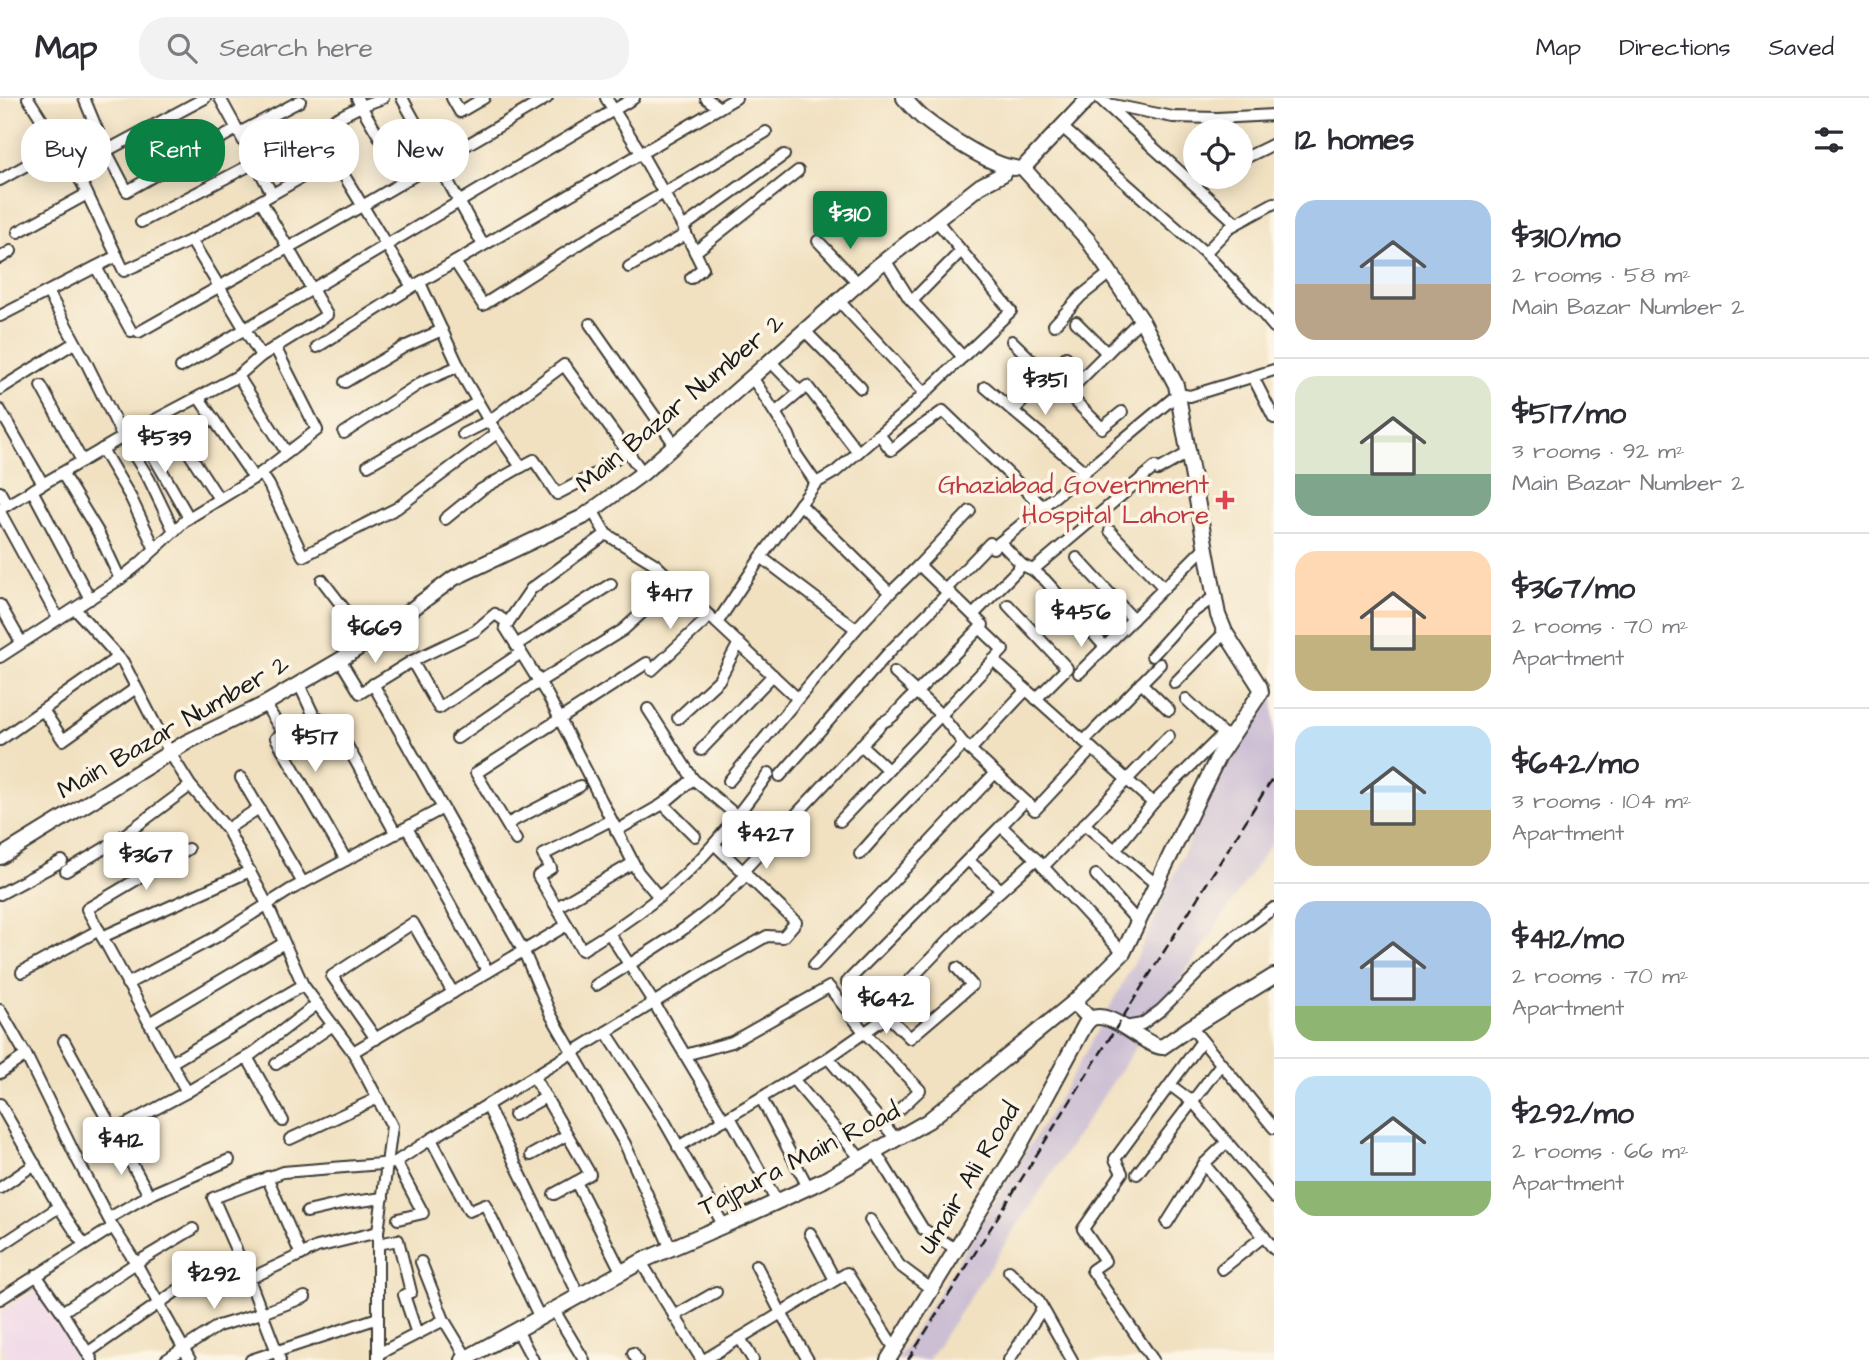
<!DOCTYPE html>
<meta charset="utf-8">
<style>
:root{--surface:#fff;--page:#f2f2f3;--text:#2b2b33;--muted:#7c7c81;--line:#e1e1e2;--accent:#0b8043}
body{margin:0;font-family:"Architects Daughter",sans-serif;background:var(--page);color:var(--text);height:100vh;display:flex;flex-direction:column;font-size:26px;white-space:nowrap}
*{box-sizing:border-box;margin:0}
p{font-size:23px;color:var(--muted)}
.icon{flex:none;width:38px;height:38px;fill:none;stroke:currentColor;stroke-width:2;stroke-linecap:round;stroke-linejoin:round}
.map{position:relative;flex:1;overflow:hidden}
.panel{display:flex;flex-direction:column;background:var(--surface);width:595px}
.panel>*{flex:none}
.guide{position:absolute;left:21px;top:21px;width:665px;height:63px;display:flex;gap:14px}
.buttons{position:absolute;left:1183px;top:21px;display:grid;gap:14px}
.buttons a{display:grid;place-items:center;width:70px;height:70px;border-radius:50%;background:var(--surface);box-shadow:0 4px 18px #0003;font-size:35px}
.price{position:absolute;translate:-50% -60px;padding:0 16px;border-radius:7px;background:#fff;color:#222;font-size:23px;line-height:46px;filter:drop-shadow(0 2px 4px #0008)}
.price::after{content:'';position:absolute;left:50%;top:42px;width:21px;height:16px;margin-left:-10px;background:inherit;clip-path:polygon(0 0,100% 0,50% 100%)}
.price.selected{background:var(--accent);color:#fff}
ul{padding:0;list-style:none}
li{display:flex;align-items:center;gap:21px;height:175px;padding:0 21px}
li+li{border-top:2px solid var(--line)}
li span{display:grid;place-items:center;flex:none;width:196px;height:140px;border-radius:21px;color:#555}
li>.icon{margin-inline-start:auto}
span .icon{width:84px;height:84px;fill:#fffc;stroke-width:1}
li b{font-size:30px}
h2{display:flex;justify-content:space-between;align-items:center;height:84px;padding:0 21px;font-size:30px}
.pill{padding:0 24px;border-radius:28px;background:var(--surface);box-shadow:0 4px 18px #0003;font-size:24px;line-height:63px}
.pill.selected{background:var(--accent);color:#fff}
header{display:flex;align-items:center;gap:42px;box-sizing:border-box;height:98px;padding:0 35px;background:var(--surface);border-bottom:2px solid var(--line)}
header strong{font-size:33px}
nav{display:flex;gap:38px;margin-inline-start:auto;font-size:24px}
.search{width:490px;height:63px;background:var(--page);display:flex;align-items:center;gap:18px;box-sizing:border-box;padding:0 24px;border-radius:28px;color:var(--muted);font-size:26px}
main{display:flex;flex:1;min-height:0}
.map>svg:first-child{display:block}
</style>
<header>
<strong>Map</strong>
<div class="search"><svg class="icon" aria-label="search" viewBox="0 0 24 24"><circle cx="10" cy="10" r="6"/><path d="M15 15l6 6"/></svg>Search here</div>
<nav><a>Map</a><a>Directions</a><a>Saved</a></nav>
</header>
<main>
<div class="map">
<svg width="1274" height="1262" viewBox="0 0 1274 1262">
<rect width="100%" height="100%" fill="#fcf5e5"/>
<filter id="ink" filterUnits="userSpaceOnUse"><feTurbulence type="fractalNoise" baseFrequency=".0143" numOctaves="2"/><feDisplacementMap in="SourceGraphic" scale="14" xChannelSelector="R" yChannelSelector="G"/><feConvolveMatrix kernelMatrix="1 2 1 2 8 2 1 2 1" color-interpolation-filters="sRGB"/></filter>
<filter id="wash" filterUnits="userSpaceOnUse"><feTurbulence type="fractalNoise" baseFrequency=".00686" numOctaves="4" result="noise"/><feDisplacementMap in="SourceGraphic" scale="28" xChannelSelector="R" yChannelSelector="G"/><feGaussianBlur stdDeviation="1.57" result="paint"/><feColorMatrix in="noise" values="0 0 0 0 0 0 0 0 0 0 0 0 0 0 0 0 0 1.4 0 .05"/><feComposite in="paint" operator="in"/></filter>
<g filter="url(#wash)">
<rect width="100%" height="100%" fill="#f1e1c1"/>
<polygon fill="#edd1e9" points="36,1192 85,1262 8,1262 0,1249 0,1213"/>
<polygon fill="#ccbfd4" points="1274,587 1274,741 928,1262 897,1262 1072,979 1138,857 1217,681"/>
</g>
<g filter="url(#ink)">
<g fill="none" stroke-linecap="round" stroke-linejoin="round">
<g stroke="#3c3a35" stroke-width="14">
<g id="minor">
<polyline points="28,0 82,85 124,173 194,141 334,61 412,189 736,0"/>
<polyline points="84,0 106,53 127,93 237,31 220,0"/>
<polyline points="383,0 361,8 390,57"/>
<polyline points="402,0 483,147"/>
<polyline points="452,0 460,14 484,0"/>
<polyline points="606,0 641,55 683,129 784,57"/>
<polyline points="706,0 719,10"/>
<polyline points="1099,0 1236,125"/>
<polyline points="1108,6 1173,19 1217,20 1274,17"/>
<polyline points="1062,29 1205,155 1253,204 1274,229"/>
<polyline points="1209,30 1213,33"/>
<polyline points="237,31 254,62"/>
<polyline points="239,35 300,3"/>
<polyline points="106,53 205,0"/>
<polyline points="1241,62 1274,46"/>
<polyline points="0,82 59,49"/>
<polyline points="1193,85 1207,79"/>
<polyline points="272,96 254,62 361,8 357,0"/>
<polyline points="141,124 256,64"/>
<polyline points="684,132 703,170 691,180"/>
<polyline points="18,134 87,96"/>
<polyline points="191,142 261,258"/>
<polyline points="818,143 858,185"/>
<polyline points="695,154 798,73"/>
<polyline points="1205,155 1230,129 1274,105"/>
<polyline points="0,160 11,153"/>
<polyline points="885,162 909,200 963,259"/>
<polyline points="455,164 483,207 600,133 766,34"/>
<polyline points="96,169 131,233"/>
<polyline points="629,169 686,136"/>
<polyline points="420,185 465,282 489,323 521,369 534,362 557,396 599,374 626,352"/>
<polyline points="48,194 87,266 123,339 149,381 174,433"/>
<polyline points="838,202 925,295"/>
<polyline points="912,203 961,153"/>
<polyline points="0,218 117,158"/>
<polyline points="1076,224 1107,255"/>
<polyline points="590,226 675,347"/>
<polyline points="1054,227 1081,198 1110,175"/>
<polyline points="804,232 861,290"/>
<polyline points="139,234 362,108 547,0"/>
<polyline points="1012,243 1048,278"/>
<polyline points="317,249 412,189"/>
<polyline points="770,263 800,294"/>
<polyline points="181,269 634,0"/>
<polyline points="238,278 287,355"/>
<polyline points="752,279 789,337 796,356 816,385 835,374 905,314 1011,213 936,122"/>
<polyline points="1253,279 1274,320"/>
<polyline points="345,284 404,249 442,232"/>
<polyline points="41,288 82,363"/>
<polyline points="985,289 1085,374"/>
<polyline points="0,291 74,245"/>
<polyline points="199,300 254,380 261,375 269,387 303,458 397,410 497,335"/>
<polyline points="0,312 43,386"/>
<polyline points="1013,313 1066,259"/>
<polyline points="1122,314 1102,330 1067,295 1141,221"/>
<polyline points="775,315 807,288 858,354"/>
<polyline points="165,318 219,401"/>
<polyline points="344,335 422,284 459,268"/>
<polyline points="463,336 489,323 564,267 643,375"/>
<polyline points="879,336 891,352 909,337 943,313 1043,409"/>
<polyline points="146,345 189,420"/>
<polyline points="102,351 131,400 155,451"/>
<polyline points="368,367 478,304"/>
<polyline points="62,375 98,434 120,481"/>
<polyline points="261,375 317,332 275,249"/>
<polyline points="816,385 761,459 856,531"/>
<polyline points="32,392 90,501"/>
<polyline points="0,394 7,407"/>
<polyline points="800,406 890,495"/>
<polyline points="0,411 123,339 238,278 261,258 327,217 261,103"/>
<polyline points="592,412 606,436 531,491 505,529 548,598 638,774 659,799"/>
<polyline points="0,414 58,520"/>
<polyline points="445,421 482,391 521,369"/>
<polyline points="1110,433 1164,490"/>
<polyline points="606,436 655,466 717,525 761,459"/>
<polyline points="1000,444 1022,467 1033,472 1155,369 1158,372 1188,355"/>
<polyline points="1077,460 1133,521"/>
<polyline points="1033,472 1045,482 1105,549 1205,449"/>
<polyline points="322,482 369,543"/>
<polyline points="945,492 919,467 970,413"/>
<polyline points="0,507 21,544"/>
<polyline points="1008,507 1067,570 1036,601"/>
<polyline points="75,511 123,564 170,655 190,687 227,731 267,806 303,887 353,954 392,1028 378,1134 378,1262"/>
<polyline points="973,517 1022,467"/>
<polyline points="508,525 495,516 475,533 412,563 439,610 521,555"/>
<polyline points="717,525 797,600"/>
<polyline points="516,547 611,486"/>
<polyline points="1152,558 1189,517 1214,499"/>
<polyline points="0,559 120,481 139,466 187,421 254,380"/>
<polyline points="340,562 360,595 412,563"/>
<polyline points="993,562 1153,705 1223,636 1231,637"/>
<polyline points="652,572 710,518"/>
<polyline points="894,574 941,617 964,646 1035,712 1092,651"/>
<polyline points="1079,575 1106,548"/>
<polyline points="1141,585 1169,612"/>
<polyline points="1175,585 1225,534"/>
<polyline points="299,586 314,618 335,626 396,736"/>
<polyline points="373,586 524,854 551,917 625,1046 671,1151"/>
<polyline points="1186,601 1223,636"/>
<polyline points="265,606 283,635 276,640 346,762"/>
<polyline points="648,611 693,681 736,717"/>
<polyline points="43,612 63,642 136,590"/>
<polyline points="678,620 719,582 739,545"/>
<polyline points="457,640 539,584 623,532 675,485"/>
<polyline points="0,642 118,559"/>
<polyline points="1084,643 1160,566"/>
<polyline points="861,647 888,672"/>
<polyline points="701,652 773,577"/>
<polyline points="970,652 1026,592"/>
<polyline points="780,678 891,552 949,494 945,492 990,445 993,450 1178,296 1190,298 1274,272"/>
<polyline points="241,680 303,785"/>
<polyline points="729,683 856,531 887,498 919,467"/>
<polyline points="1025,703 1001,728 1036,761 1123,855"/>
<polyline points="663,706 695,738"/>
<path d="M611,722L543,757L551,770L538,778L582,852C631,822 675,791 713,747C733,724 751,699 769,675"/>
<polyline points="840,723 1003,552 980,530 983,527 949,494"/>
<polyline points="507,726 580,688"/>
<polyline points="1084,726 1157,787"/>
<polyline points="407,730 488,874"/>
<polyline points="227,731 259,710"/>
<polyline points="616,733 663,706 693,681"/>
<polyline points="516,742 476,675 647,565"/>
<polyline points="1115,752 1153,705"/>
<polyline points="860,756 892,720 964,646"/>
<polyline points="968,762 1001,792"/>
<polyline points="1043,769 1169,638"/>
<polyline points="66,773 115,744 190,688"/>
<path d="M743,773L883,624C895,620 905,603 916,595L980,530"/>
<polyline points="1096,777 1138,824"/>
<polyline points="0,796 62,763"/>
<polyline points="557,809 633,765"/>
<polyline points="609,835 654,905 724,1022"/>
<polyline points="102,839 250,773"/>
<polyline points="814,867 995,675"/>
<polyline points="22,874 99,832"/>
<polyline points="847,884 1001,728"/>
<polyline points="127,886 216,839 290,792 443,710"/>
<path d="M596,887C649,854 704,823 747,776"/>
<polyline points="0,912 26,957 77,1061 113,1129 136,1165 190,1262"/>
<polyline points="888,918 910,940 972,887 957,870"/>
<polyline points="149,925 284,845"/>
<polyline points="1125,929 1142,926 1161,912 1234,839 1274,810"/>
<polyline points="1191,929 1274,1030"/>
<polyline points="606,934 663,1021 724,1128"/>
<polyline points="376,941 332,878 413,825 453,895"/>
<polyline points="64,943 149,1097 109,1120"/>
<polyline points="353,954 567,827"/>
<polyline points="685,957 732,944 829,889 864,934 920,992 901,1010"/>
<polyline points="247,959 283,1023"/>
<polyline points="828,960 896,1041"/>
<polyline points="171,965 303,887"/>
<polyline points="276,966 333,927"/>
<polyline points="0,975 26,957"/>
<polyline points="534,979 590,1076 576,1084 622,1175"/>
<polyline points="793,981 861,1061"/>
<polyline points="1170,987 1194,1005 1274,1100"/>
<polyline points="187,994 87,811 188,751"/>
<polyline points="761,1000 808,1089"/>
<polyline points="0,1006 59,1109 84,1147"/>
<polyline points="487,1007 431,1041 469,1113 485,1106 540,1220"/>
<polyline points="514,1017 546,999"/>
<polyline points="730,1019 777,1104"/>
<polyline points="114,1033 187,994 252,956 317,906"/>
<polyline points="290,1041 378,1000"/>
<polyline points="678,1049 828,960 888,918 881,912 970,820 1036,761"/>
<polyline points="875,1053 923,1131 956,1151"/>
<polyline points="531,1057 567,1037"/>
<polyline points="396,1064 423,1115 398,1121"/>
<polyline points="1204,1066 1274,1151"/>
<polyline points="1137,1076 1221,966"/>
<polyline points="267,1079 301,1157"/>
<polyline points="0,1090 35,1066"/>
<polyline points="554,1096 576,1084"/>
<polyline points="149,1097 229,1062"/>
<polyline points="307,1114 346,1105 383,1100"/>
<polyline points="870,1122 899,1167 931,1191"/>
<polyline points="1167,1125 1204,1066 1227,1044"/>
<polyline points="378,1134 317,1149 249,1181 213,1100 283,1074 394,1065 431,1041"/>
<polyline points="810,1135 835,1182"/>
<polyline points="378,1146 398,1142 411,1194 404,1197 417,1236"/>
<polyline points="0,1148 59,1109"/>
<polyline points="421,1164 444,1222 467,1260"/>
<polyline points="641,1164 702,1262"/>
<polyline points="756,1167 781,1215 808,1262"/>
<polyline points="1222,1171 1264,1138"/>
<polyline points="1009,1173 1038,1202 1072,1262"/>
<polyline points="36,1177 62,1214 92,1262"/>
<polyline points="249,1181 280,1262"/>
<polyline points="579,1198 487,1007 707,872 767,838 783,839 796,824 714,746"/>
<polyline points="0,1201 113,1129"/>
<polyline points="554,1212 584,1262"/>
<polyline points="62,1214 136,1165 193,1131"/>
<polyline points="674,1218 716,1194"/>
<polyline points="517,1232 533,1262"/>
<polyline points="740,1240 753,1262"/>
<polyline points="87,1255 204,1174"/>
<polyline points="633,1255 637,1262"/>
<polyline points="378,1256 444,1222"/>
<polyline points="166,1262 218,1228 262,1215 305,1199"/>
<polyline points="251,1262 378,1220"/>
<polyline points="704,1262 847,1175 895,1251"/>
<polyline points="1009,1262 1042,1211"/>
<polyline points="1153,1262 1092,1172 1105,1163 1083,1131 1122,1075 1115,1061 1202,943"/>
</g>
</g>
<g stroke="#3c3a35" stroke-width="18">
<g id="tertiary">
<path d="M904,0C910,7 916,14 923,20C942,35 991,68 1015,70"/>
<polyline points="1023,70 1089,0"/>
<polyline points="0,759 187,644 265,606 340,562 369,543 454,480 583,419 643,375 878,168 980,88 1003,76 1006,69"/>
<path d="M1074,904L1090,921C1110,910 1142,947 1162,949L1191,929L1274,878"/>
<polyline points="463,1262 644,1162 748,1117 824,1082 928,1023 1074,904 1123,855 1219,657 1261,594 1260,589 1225,534 1218,517 1176,287 1141,221 1088,142 1023,70"/>
<polyline points="888,1262 1019,1049 1085,927 1090,921"/>
</g>
</g>
<use href="#minor" stroke="#fff" stroke-width="10"/>
<use href="#tertiary" stroke="#fff" stroke-width="14"/>
<polyline stroke="#1c1c1c" stroke-width="2.5" stroke-dasharray="10 5" stroke-linecap="butt" points="908,1262 1274,678"/>
</g>
</g>
<path fill="#e0444e" stroke="#fcf5e5" stroke-width="2.5" d="M1221.5 391.5h7v7h7v7h-7v7h-7v-7h-7v-7h7z"/>
<g text-anchor="middle" dominant-baseline="central" stroke-width="7" stroke-linejoin="round" paint-order="stroke">
<g font-size="26" fill="#1c1c1c" stroke="#fcf5e5">
<text transform="translate(680 305) rotate(-40)">Main Bazar Number 2</text>
<text transform="translate(173 629) rotate(-30)">Main Bazar Number 2</text>
<text transform="translate(799 1061) rotate(-27)">Tajpura Main Road</text>
<text transform="translate(969 1080) rotate(-59)">Umair Ali Road</text>
</g>
<g font-size="26" fill="#be3a42" stroke="#fcf5e5" text-anchor="end">
<text x="1209" y="387">Ghaziabad Government<tspan x="1209" dy="30">Hospital Lahore</tspan></text>
</g>
</g>
</svg>
<div class="buttons">
<a><svg class="icon" aria-label="locate" viewBox="0 0 24 24"><circle cx="12" cy="12" r="6"/><path d="M12 2v4M12 18v4M2 12h4M18 12h4"/></svg></a>
</div>
<b class="price selected" style="left:850px;top:153px">$310</b>
<b class="price" style="left:1045px;top:319px">$351</b>
<b class="price" style="left:165px;top:377px">$539</b>
<b class="price" style="left:670px;top:533px">$417</b>
<b class="price" style="left:1081px;top:551px">$456</b>
<b class="price" style="left:375px;top:567px">$669</b>
<b class="price" style="left:315px;top:676px">$517</b>
<b class="price" style="left:766px;top:773px">$427</b>
<b class="price" style="left:146px;top:794px">$367</b>
<b class="price" style="left:886px;top:938px">$642</b>
<b class="price" style="left:121px;top:1079px">$412</b>
<b class="price" style="left:214px;top:1213px">$292</b>
<div class="guide">
<a class="pill">Buy</a>
<a class="pill selected">Rent</a>
<a class="pill">Filters</a>
<a class="pill">New</a>
</div>
</div>
<section class="panel">
<h2>12 homes<svg class="icon" aria-label="filters" viewBox="0 0 24 24"><path d="M4 7h16M4 17h16"/><circle cx="9" cy="7" r="2"/><circle cx="15" cy="17" r="2"/></svg></h2>
<ul>
<li><span style="background:linear-gradient(#a9c7e8 60%,#b9a48a 0)"><svg class="icon" aria-label="home" viewBox="0 0 24 24"><path d="M3 11l9-7 9 7M6 9v11h12V9"/></svg></span><div><b>$310/mo</b><p>2 rooms · 58 m²</p><p>Main Bazar Number 2</p></div></li>
<li><span style="background:linear-gradient(#dfe7d0 70%,#7fa58c 0)"><svg class="icon" aria-label="home" viewBox="0 0 24 24"><path d="M3 11l9-7 9 7M6 9v11h12V9"/></svg></span><div><b>$517/mo</b><p>3 rooms · 92 m²</p><p>Main Bazar Number 2</p></div></li>
<li><span style="background:linear-gradient(#ffd9b3 60%,#c2b280 0)"><svg class="icon" aria-label="home" viewBox="0 0 24 24"><path d="M3 11l9-7 9 7M6 9v11h12V9"/></svg></span><div><b>$367/mo</b><p>2 rooms · 70 m²</p><p>Apartment</p></div></li>
<li><span style="background:linear-gradient(#bfe0f5 60%,#c2b280 0)"><svg class="icon" aria-label="home" viewBox="0 0 24 24"><path d="M3 11l9-7 9 7M6 9v11h12V9"/></svg></span><div><b>$642/mo</b><p>3 rooms · 104 m²</p><p>Apartment</p></div></li>
<li><span style="background:linear-gradient(#a9c7e8 75%,#8fb573 0)"><svg class="icon" aria-label="home" viewBox="0 0 24 24"><path d="M3 11l9-7 9 7M6 9v11h12V9"/></svg></span><div><b>$412/mo</b><p>2 rooms · 70 m²</p><p>Apartment</p></div></li>
<li><span style="background:linear-gradient(#bfe0f5 75%,#8fb573 0)"><svg class="icon" aria-label="home" viewBox="0 0 24 24"><path d="M3 11l9-7 9 7M6 9v11h12V9"/></svg></span><div><b>$292/mo</b><p>2 rooms · 66 m²</p><p>Apartment</p></div></li>
</ul>
</section>
</main>
